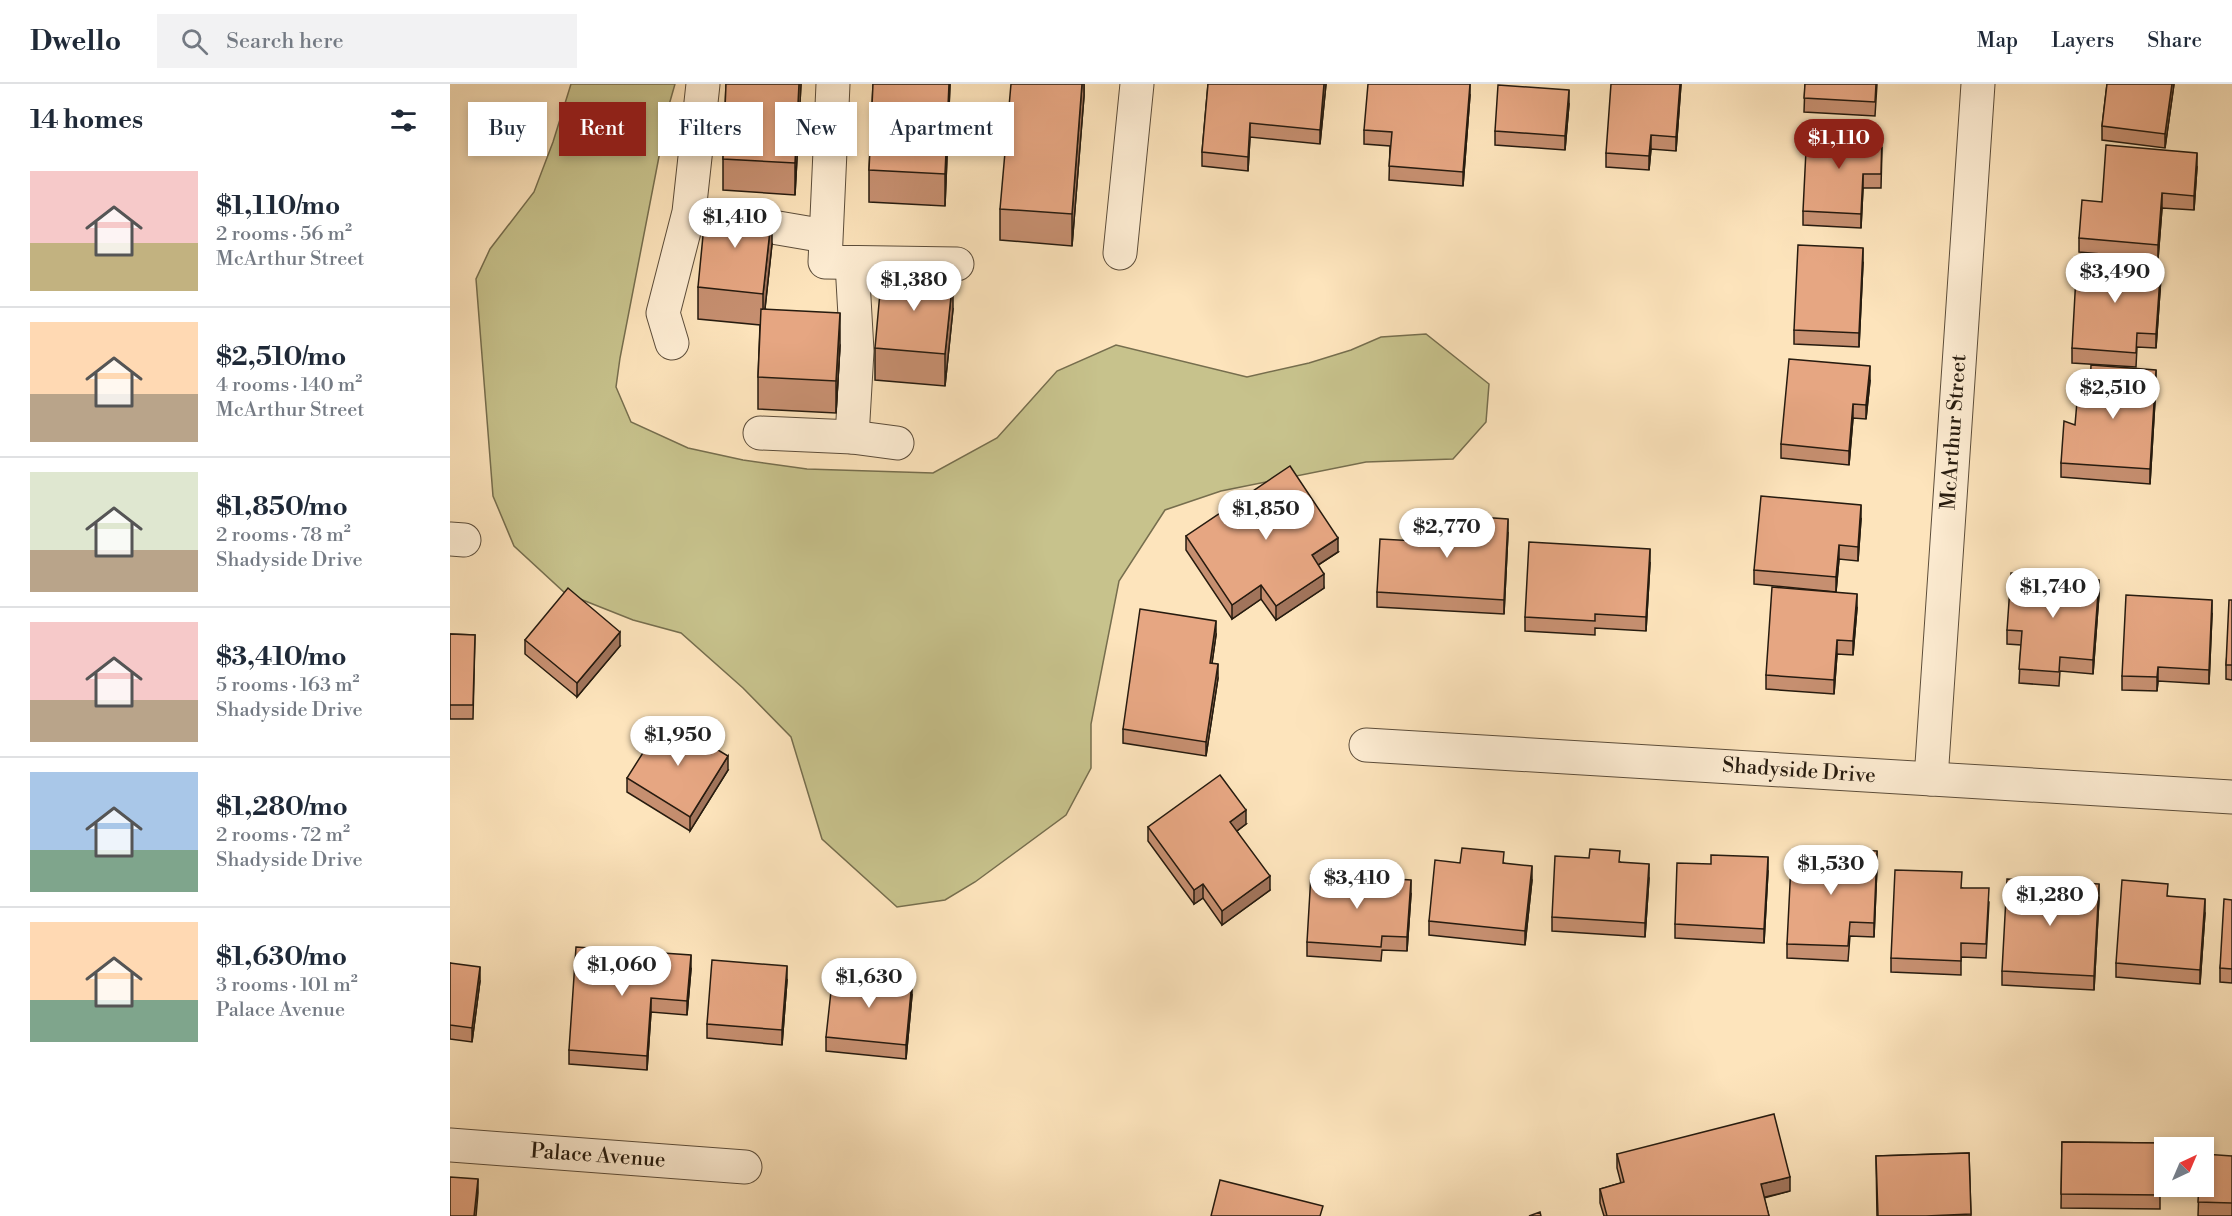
<!DOCTYPE html>
<meta charset="utf-8">
<style>
:root{--surface:#fff;--page:#f2f2f3;--text:#1f2937;--muted:#747a83;--line:#e0e1e3;--accent:#8f2418}
body{margin:0;font-family:"Libre Bodoni",serif;background:var(--page);color:var(--text);height:100vh;display:flex;flex-direction:column;font-size:22px;white-space:nowrap}
*{box-sizing:border-box;margin:0}
p{font-size:20px;color:var(--muted)}
.icon{flex:none;width:33px;height:33px;fill:none;stroke:currentColor;stroke-width:2;stroke-linecap:round;stroke-linejoin:round}
.map{position:relative;flex:1;overflow:hidden}
.sheet{display:flex;flex-direction:column;background:var(--surface);width:450px}
.sheet>*{flex:none}
.banner{position:absolute;left:18px;top:18px;width:570px;height:54px;display:flex;gap:12px}
.needle{width:39px;rotate:44deg}
.controls{position:absolute;left:1704px;top:1053px;display:grid;gap:12px}
.controls a{display:grid;place-items:center;width:60px;height:60px;border-radius:0px;background:var(--surface);box-shadow:0 3px 9px #0003;font-size:30px}
.price{position:absolute;translate:-50% -51px;padding:0 14px;border-radius:21px;background:#fff;color:#222;font-size:20px;line-height:39px;filter:drop-shadow(0 2px 3px #0008)}
.price::after{content:'';position:absolute;left:50%;top:36px;width:18px;height:14px;margin-left:-9px;background:inherit;clip-path:polygon(0 0,100% 0,50% 100%)}
.price.on{background:var(--accent);color:#fff}
ul{padding:0;list-style:none}
li{display:flex;align-items:center;gap:18px;height:150px;padding:0 30px}
li+li{border-top:2px solid var(--line)}
li span{display:grid;place-items:center;flex:none;width:168px;height:120px;border-radius:0px;color:#555}
li>.icon{margin-inline-start:auto}
span .icon{width:72px;height:72px;fill:#fffc;stroke-width:1}
li b{font-size:26px}
h2{display:flex;justify-content:space-between;align-items:center;height:72px;padding:0 30px;font-size:26px}
.chip{padding:0 21px;border-radius:0px;background:var(--surface);box-shadow:0 3px 9px #0003;font-size:21px;line-height:54px}
.chip.on{background:var(--accent);color:#fff}
header{display:flex;align-items:center;gap:36px;box-sizing:border-box;height:84px;padding:0 30px;background:var(--surface);border-bottom:2px solid var(--line)}
header strong{font-size:28px}
nav{display:flex;gap:33px;margin-inline-start:auto;font-size:21px}
.search{width:420px;height:54px;background:var(--page);display:flex;align-items:center;gap:15px;box-sizing:border-box;padding:0 21px;border-radius:0px;color:var(--muted);font-size:22px}
main{display:flex;flex:1;min-height:0}
.map>svg:first-child{display:block}
</style>
<header>
<strong>Dwello</strong>
<div class="search"><svg class="icon" aria-label="search" viewBox="0 0 24 24"><circle cx="10" cy="10" r="6"/><path d="M15 15l6 6"/></svg>Search here</div>
<nav><a>Map</a><a>Layers</a><a>Share</a></nav>
</header>
<main>
<section class="sheet">
<h2>14 homes<svg class="icon" aria-label="filters" viewBox="0 0 24 24"><path d="M4 7h16M4 17h16"/><circle cx="9" cy="7" r="2"/><circle cx="15" cy="17" r="2"/></svg></h2>
<ul>
<li><span style="background:linear-gradient(#f6c9c9 60%,#c2b280 0)"><svg class="icon" aria-label="home" viewBox="0 0 24 24"><path d="M3 11l9-7 9 7M6 9v11h12V9"/></svg></span><div><b>$1,110/mo</b><p>2 rooms · 56 m²</p><p>McArthur Street</p></div></li>
<li><span style="background:linear-gradient(#ffd9b3 60%,#b9a48a 0)"><svg class="icon" aria-label="home" viewBox="0 0 24 24"><path d="M3 11l9-7 9 7M6 9v11h12V9"/></svg></span><div><b>$2,510/mo</b><p>4 rooms · 140 m²</p><p>McArthur Street</p></div></li>
<li><span style="background:linear-gradient(#dfe7d0 65%,#b9a48a 0)"><svg class="icon" aria-label="home" viewBox="0 0 24 24"><path d="M3 11l9-7 9 7M6 9v11h12V9"/></svg></span><div><b>$1,850/mo</b><p>2 rooms · 78 m²</p><p>Shadyside Drive</p></div></li>
<li><span style="background:linear-gradient(#f6c9c9 65%,#b9a48a 0)"><svg class="icon" aria-label="home" viewBox="0 0 24 24"><path d="M3 11l9-7 9 7M6 9v11h12V9"/></svg></span><div><b>$3,410/mo</b><p>5 rooms · 163 m²</p><p>Shadyside Drive</p></div></li>
<li><span style="background:linear-gradient(#a9c7e8 65%,#7fa58c 0)"><svg class="icon" aria-label="home" viewBox="0 0 24 24"><path d="M3 11l9-7 9 7M6 9v11h12V9"/></svg></span><div><b>$1,280/mo</b><p>2 rooms · 72 m²</p><p>Shadyside Drive</p></div></li>
<li><span style="background:linear-gradient(#ffd9b3 65%,#7fa58c 0)"><svg class="icon" aria-label="home" viewBox="0 0 24 24"><path d="M3 11l9-7 9 7M6 9v11h12V9"/></svg></span><div><b>$1,630/mo</b><p>3 rooms · 101 m²</p><p>Palace Avenue</p></div></li>
</ul>
</section>
<div class="map">
<svg width="1782" height="1132" viewBox="0 0 1782 1132">
<rect width="100%" height="100%" fill="#fde4bc"/>
<filter id="stains"><feTurbulence type="fractalNoise" baseFrequency=".00333" numOctaves="4"/><feColorMatrix values="0 0 0 0 .2 0 0 0 0 .09 0 0 0 0 .02 0 0 0 .5 -.17"/></filter>
<radialGradient id="worn" r=".72"><stop offset=".6" stop-color="#630" stop-opacity="0"/><stop offset="1" stop-color="#630" stop-opacity=".3"/></radialGradient>
<polygon fill="#c7c28c" stroke="#766e4e" stroke-width="1.5" points="121,0 225,0 219,21 170,274 166,303 181,338 238,364 293,376 357,385 483,389 547,354 607,287 666,261 797,293 859,279 901,266 931,253 976,250 1039,300 1036,338 1003,375 916,378 771,407 715,426 669,497 641,640 641,684 616,731 525,798 495,816 447,823 372,755 341,653 293,604 231,549 183,536 115,509 64,462 43,412 26,195 40,165 84,108 103,58"/>
<g fill="none" stroke-linecap="round" stroke-linejoin="round">
<g stroke="#5c4d3a" stroke-width="35">
<g id="minor">
<polyline points="383,0 375,178 507,180"/>
<polyline points="276,135 375,152"/>
<polyline points="670,169 687,0"/>
<polyline points="222,259 213,229 239,128 253,0"/>
<polyline points="310,349 402,353 447,359"/>
<polyline points="402,353 407,267 402,179"/>
<polyline points="0,455 14,456"/>
<polyline points="916,661 1782,713"/>
<polyline points="1481,695 1528,0"/>
<polyline points="0,1061 295,1083"/>
</g>
</g>
<use href="#minor" stroke="#feedd3" stroke-width="33"/>
</g>
<g fill="#c68f70" stroke="#261b0f" stroke-width="1.5">
<polygon points="276,0 351,0 345,111 273,106 273,75"/>
<polygon points="423,0 500,0 495,122 419,118 419,86"/>
<polygon points="634,0 634,12 622,162 550,156 550,125"/>
<polygon points="758,0 876,0 870,60 800,53 798,87 752,82 752,68"/>
<polygon points="1231,0 1226,67 1201,65 1199,86 1156,83 1156,69"/>
<polygon points="1355,0 1427,0 1425,32 1354,28"/>
<polygon points="1657,0 1724,0 1715,64 1652,56 1652,42"/>
<polygon points="1020,11 1013,102 939,96 940,62 914,60 914,46"/>
<polygon points="1119,20 1115,66 1045,61 1045,47"/>
<polygon points="1432,64 1431,104 1413,104 1411,144 1353,141 1353,127"/>
<polygon points="1747,83 1744,126 1712,124 1708,175 1629,168 1629,154 1652,118"/>
<polygon points="322,160 315,225 390,261 386,329 308,325 308,293 310,241 248,235 248,203"/>
<polygon points="1413,179 1409,263 1344,260 1344,246"/>
<polygon points="1711,193 1706,264 1687,263 1686,283 1622,279 1622,264"/>
<polygon points="503,225 495,302 425,296 425,264"/>
<polygon points="1420,297 1416,335 1403,334 1399,381 1331,374 1331,360"/>
<polygon points="1706,300 1700,400 1611,393 1611,379 1625,341 1640,307"/>
<polygon points="1411,435 1408,477 1389,475 1386,508 1304,500 1304,486"/>
<polygon points="1058,449 1054,530 927,523 927,508"/>
<polygon points="736,452 888,468 868,481 874,504 826,536 811,515 782,535 736,466"/>
<polygon points="1200,479 1196,547 1145,544 1145,551 1075,547 1075,533"/>
<polygon points="1649,510 1643,590 1610,587 1609,602 1569,599 1571,561 1557,560 1557,546"/>
<polygon points="1782,516 1782,596 1776,595 1776,581"/>
<polygon points="1407,524 1403,571 1387,570 1384,610 1316,605 1316,591"/>
<polygon points="1762,530 1759,600 1708,597 1707,607 1672,606 1672,592"/>
<polygon points="0,550 25,551 23,635 0,635"/>
<polygon points="766,551 762,579 768,594 756,672 673,659 673,645"/>
<polygon points="75,556 170,562 127,613 75,570"/>
<polygon points="278,686 240,747 177,708 177,694"/>
<polygon points="796,740 787,747 820,806 772,841 753,814 744,820 698,757 698,743"/>
<polygon points="1170,778 1199,794 1195,853 1102,847 1102,833"/>
<polygon points="1010,779 1054,779 1082,796 1075,861 979,851 979,837"/>
<polygon points="1261,780 1318,787 1314,859 1225,854 1225,840"/>
<polygon points="1360,781 1427,782 1424,853 1400,852 1398,877 1337,874 1337,860"/>
<polygon points="1512,804 1539,818 1536,874 1511,873 1511,891 1441,888 1441,874"/>
<polygon points="961,810 957,867 932,866 931,877 857,872 857,858"/>
<polygon points="1718,812 1755,829 1750,900 1666,893 1666,879"/>
<polygon points="1649,814 1644,906 1552,901 1552,887"/>
<polygon points="1782,816 1782,899 1770,898 1770,884"/>
<polygon points="0,879 30,897 22,958 0,955"/>
<polygon points="241,885 237,931 201,928 197,986 119,980 119,966"/>
<polygon points="337,896 332,961 257,954 257,940"/>
<polygon points="462,911 456,975 376,967 376,953"/>
<polygon points="1612,1058 1710,1059 1710,1125 1611,1124"/>
<polygon points="1519,1069 1521,1132 1427,1132 1426,1072"/>
<polygon points="1167,1070 1340,1107 1314,1114 1319,1132 1154,1132 1150,1119 1150,1105 1171,1099 1167,1084"/>
<polygon points="1782,1072 1782,1132 1748,1132 1749,1102"/>
</g>
<g fill="#a1745b" stroke="#261b0f" stroke-width="1.5">
<polygon points="349,0 351,0 345,111 345,79"/>
<polygon points="499,0 500,0 495,122 495,90"/>
<polygon points="632,0 634,0 634,12 622,162 622,130"/>
<polygon points="874,0 876,0 870,60 870,46"/>
<polygon points="1020,0 1020,11 1013,102 1013,88"/>
<polygon points="1230,0 1231,0 1226,67 1226,53"/>
<polygon points="1722,0 1724,0 1715,64 1715,50"/>
<polygon points="1119,6 1119,20 1115,66 1115,52"/>
<polygon points="800,39 800,53 798,87 798,73"/>
<polygon points="1201,51 1201,65 1199,86 1199,72"/>
<polygon points="1747,69 1747,83 1744,126 1744,112"/>
<polygon points="1413,90 1413,104 1411,144 1411,130"/>
<polygon points="1712,109 1712,124 1708,175 1708,161"/>
<polygon points="322,128 322,160 313,242 313,210"/>
<polygon points="1413,164 1413,179 1409,263 1409,249"/>
<polygon points="1711,179 1711,193 1706,264 1706,250"/>
<polygon points="503,193 503,225 495,302 495,270"/>
<polygon points="390,229 390,261 386,329 386,297"/>
<polygon points="1420,282 1420,297 1416,335 1416,321"/>
<polygon points="1706,286 1706,300 1700,400 1700,385"/>
<polygon points="1403,320 1403,334 1399,381 1399,367"/>
<polygon points="1411,421 1411,435 1408,477 1408,463"/>
<polygon points="1058,435 1058,449 1054,530 1054,516"/>
<polygon points="888,454 888,468 862,485 862,471"/>
<polygon points="1389,461 1389,475 1386,508 1386,493"/>
<polygon points="1200,465 1200,479 1196,547 1196,533"/>
<polygon points="874,490 874,504 826,536 826,522"/>
<polygon points="1649,496 1649,510 1643,590 1643,576"/>
<polygon points="811,501 811,515 782,535 782,521"/>
<polygon points="1407,510 1407,524 1403,571 1403,557"/>
<polygon points="1762,516 1762,530 1759,600 1759,586"/>
<polygon points="766,537 766,551 760,593 760,579"/>
<polygon points="170,548 170,562 127,613 127,599"/>
<polygon points="1387,556 1387,570 1384,610 1384,596"/>
<polygon points="768,580 768,594 756,672 756,658"/>
<polygon points="1708,583 1708,597 1707,607 1707,593"/>
<polygon points="278,672 278,686 240,747 240,733"/>
<polygon points="796,726 796,740 780,752 780,738"/>
<polygon points="1427,767 1427,782 1424,853 1424,839"/>
<polygon points="1318,773 1318,787 1314,859 1314,845"/>
<polygon points="1199,780 1199,794 1195,853 1195,839"/>
<polygon points="1082,782 1082,796 1075,861 1075,847"/>
<polygon points="820,792 820,806 772,841 772,827"/>
<polygon points="961,796 961,810 957,867 957,853"/>
<polygon points="753,800 753,814 744,820 744,806"/>
<polygon points="1649,800 1649,814 1644,906 1644,892"/>
<polygon points="1755,815 1755,829 1750,900 1750,886"/>
<polygon points="241,871 241,885 237,931 237,917"/>
<polygon points="337,882 337,896 332,961 332,946"/>
<polygon points="30,883 30,897 22,958 22,944"/>
<polygon points="462,897 462,911 456,975 456,961"/>
<polygon points="201,914 201,928 197,986 197,972"/>
<polygon points="1340,1093 1340,1107 1311,1114 1311,1100"/>
<polygon points="28,1095 28,1109 26,1132 24,1132"/>
</g>
<g fill="#e6a682" stroke="#261b0f" stroke-width="1.5">
<polygon points="276,0 349,0 345,79 273,75"/>
<polygon points="423,0 499,0 495,90 419,86"/>
<polygon points="561,0 632,0 622,130 550,125"/>
<polygon points="758,0 874,0 870,46 800,39 798,73 752,68"/>
<polygon points="918,0 1020,0 1013,88 939,82 942,48 914,46"/>
<polygon points="1161,0 1230,0 1226,53 1201,51 1199,72 1156,69"/>
<polygon points="1355,0 1426,0 1425,18 1354,14"/>
<polygon points="1657,0 1722,0 1715,50 1652,42"/>
<polygon points="1048,1 1119,6 1115,52 1045,47"/>
<polygon points="1357,46 1432,50 1431,90 1413,90 1411,130 1353,127"/>
<polygon points="1656,61 1747,69 1744,112 1712,109 1708,161 1629,154 1632,116 1652,118"/>
<polygon points="256,121 322,128 313,210 248,203"/>
<polygon points="1348,161 1413,164 1409,249 1344,246"/>
<polygon points="1627,174 1711,179 1706,250 1687,249 1686,269 1622,264"/>
<polygon points="432,186 503,193 495,270 425,264"/>
<polygon points="311,225 390,229 386,297 308,293"/>
<polygon points="1339,275 1420,282 1416,321 1403,320 1399,367 1331,360"/>
<polygon points="1641,281 1706,286 1700,385 1611,379 1614,337 1625,341 1628,306 1640,307"/>
<polygon points="840,382 888,454 862,471 874,490 826,522 811,501 782,521 736,452"/>
<polygon points="1311,412 1411,421 1408,463 1389,461 1386,493 1304,486"/>
<polygon points="969,429 1058,435 1054,516 927,508 930,455 967,457"/>
<polygon points="1079,458 1200,465 1196,533 1145,530 1145,537 1075,533"/>
<polygon points="1561,489 1649,496 1643,576 1610,573 1609,588 1569,585 1572,547 1557,546"/>
<polygon points="1322,503 1407,510 1403,557 1387,556 1384,596 1316,591"/>
<polygon points="118,504 170,548 127,599 75,556"/>
<polygon points="1676,511 1762,516 1759,586 1708,583 1707,593 1672,592"/>
<polygon points="1779,516 1782,516 1782,581 1776,581"/>
<polygon points="690,525 766,537 760,579 768,580 756,658 673,645"/>
<polygon points="0,550 25,551 23,621 0,621"/>
<polygon points="215,634 278,672 240,733 177,694"/>
<polygon points="770,691 796,726 780,738 820,792 772,827 753,800 744,806 698,743"/>
<polygon points="1012,764 1054,768 1053,779 1082,782 1075,847 979,837 985,776 1010,779"/>
<polygon points="1360,764 1427,767 1424,839 1400,838 1398,862 1337,860 1341,780 1360,781"/>
<polygon points="1140,765 1170,767 1169,778 1199,780 1195,839 1102,833 1105,772 1139,774"/>
<polygon points="1261,771 1318,773 1314,845 1225,840 1227,779 1261,780"/>
<polygon points="1445,786 1512,788 1511,804 1539,804 1536,860 1511,859 1511,877 1441,874"/>
<polygon points="861,790 961,796 957,853 932,852 931,863 857,858"/>
<polygon points="1557,795 1649,800 1644,892 1552,887"/>
<polygon points="1672,796 1718,800 1717,812 1755,815 1750,886 1666,879"/>
<polygon points="1774,815 1782,816 1782,885 1770,884"/>
<polygon points="126,863 241,871 237,917 201,914 197,972 119,966"/>
<polygon points="262,876 337,882 332,946 257,940"/>
<polygon points="0,879 30,883 22,944 0,941"/>
<polygon points="383,889 462,897 456,961 376,953"/>
<polygon points="1324,1030 1340,1093 1311,1100 1319,1132 1157,1132 1150,1105 1174,1098 1167,1070"/>
<polygon points="1612,1058 1710,1059 1710,1111 1611,1110"/>
<polygon points="1519,1069 1521,1130 1476,1132 1428,1132 1426,1072"/>
<polygon points="1754,1070 1782,1072 1782,1119 1748,1118 1749,1102 1754,1102"/>
<polygon points="0,1093 28,1095 24,1132 0,1132"/>
<polygon points="770,1096 873,1122 870,1132 761,1132"/>
<polygon points="1090,1128 1091,1132 1079,1132"/>
</g>
<g text-anchor="middle" dominant-baseline="central" stroke-width="6" stroke-linejoin="round" paint-order="stroke">
<g font-size="21" fill="#261b0f" stroke="#feedd3">
<text transform="translate(1504 348) rotate(-86)">McArthur Street</text>
<text transform="translate(1349 687) rotate(4)">Shadyside Drive</text>
<text transform="translate(148 1072) rotate(4)">Palace Avenue</text>
</g>
</g>
<rect width="100%" height="100%" filter="url(#stains)"/>
<rect width="100%" height="100%" fill="url(#worn)"/>
</svg>
<div class="controls">
<a><svg class="needle" viewBox="-14 -14 28 28"><path d="M0-13l5 13h-10z" fill="#e53935"/><path d="M0 13l5-13h-10z" fill="#747a83"/></svg></a>
</div>
<b class="price on" style="left:1389px;top:86px">$1,110</b>
<b class="price" style="left:285px;top:165px">$1,410</b>
<b class="price" style="left:1665px;top:220px">$3,490</b>
<b class="price" style="left:464px;top:228px">$1,380</b>
<b class="price" style="left:1663px;top:336px">$2,510</b>
<b class="price" style="left:816px;top:457px">$1,850</b>
<b class="price" style="left:997px;top:475px">$2,770</b>
<b class="price" style="left:1603px;top:535px">$1,740</b>
<b class="price" style="left:228px;top:683px">$1,950</b>
<b class="price" style="left:1381px;top:812px">$1,530</b>
<b class="price" style="left:907px;top:826px">$3,410</b>
<b class="price" style="left:1600px;top:843px">$1,280</b>
<b class="price" style="left:172px;top:913px">$1,060</b>
<b class="price" style="left:419px;top:925px">$1,630</b>
<div class="banner">
<a class="chip">Buy</a>
<a class="chip on">Rent</a>
<a class="chip">Filters</a>
<a class="chip">New</a>
<a class="chip">Apartment</a>
</div>
</div>
</main>
